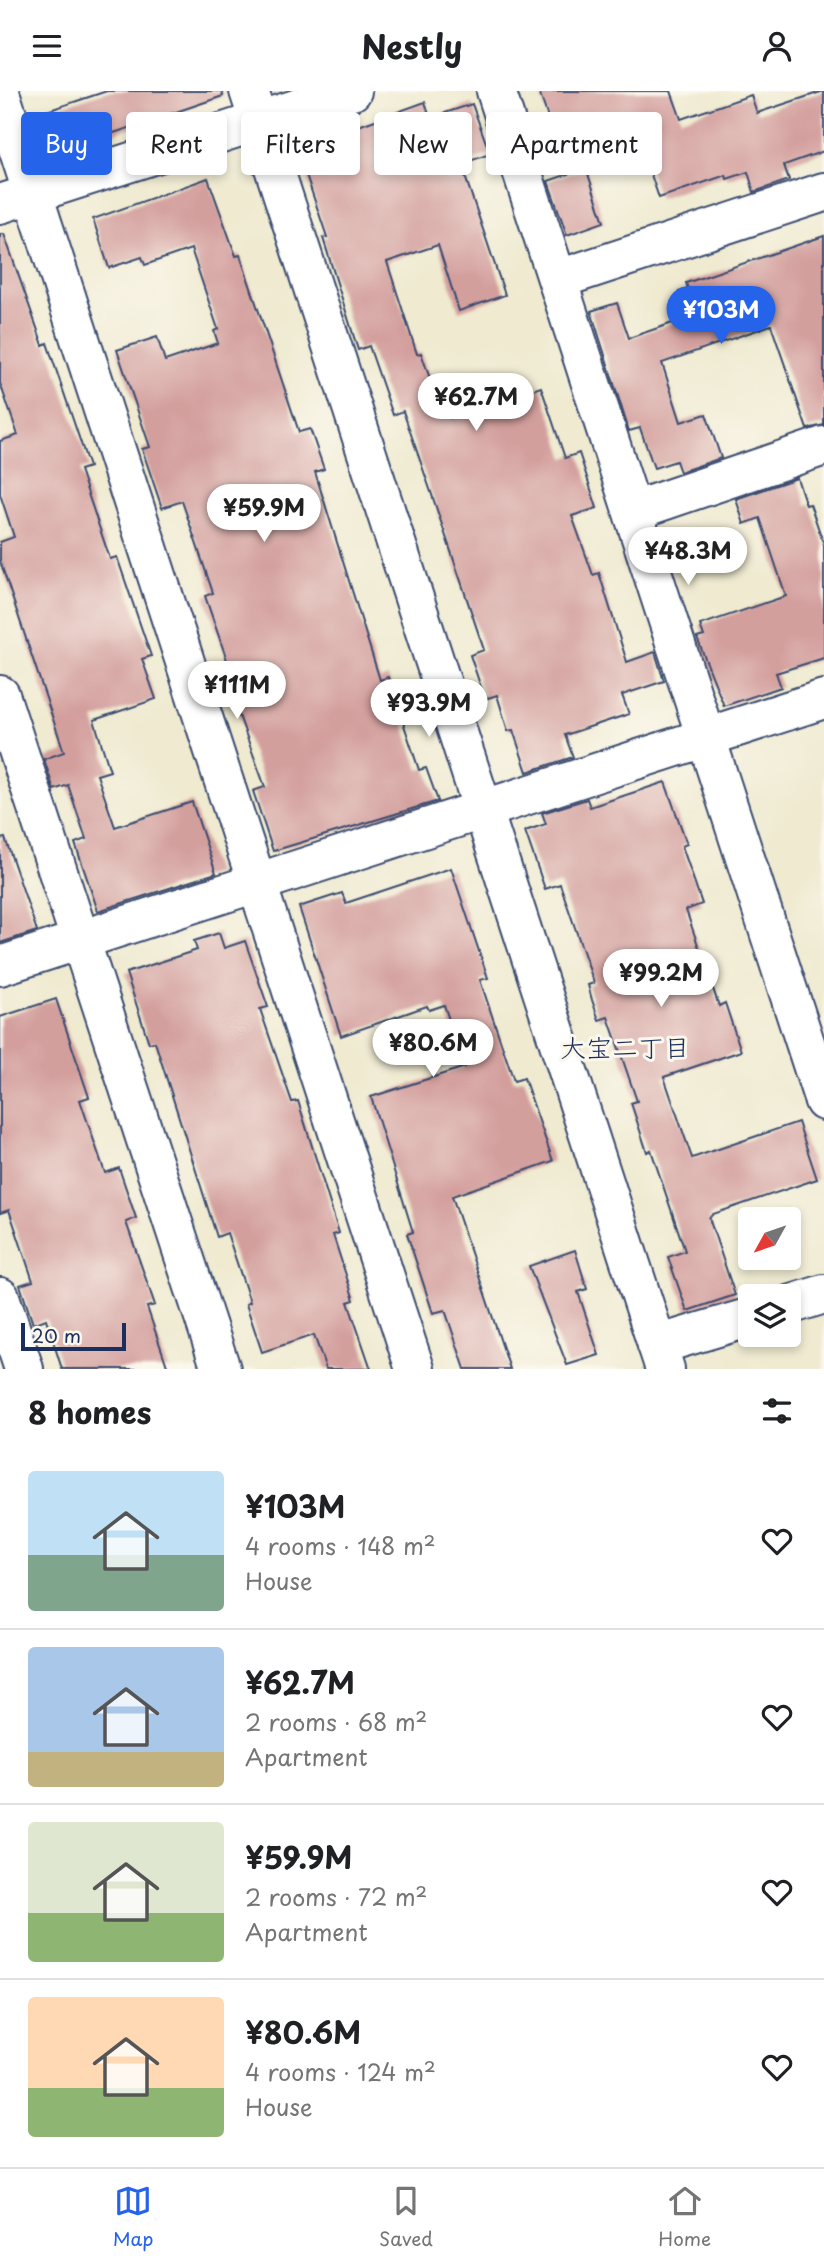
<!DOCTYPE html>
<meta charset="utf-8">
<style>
:root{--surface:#fff;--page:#f2f2f2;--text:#202124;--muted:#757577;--line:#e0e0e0;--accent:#2563eb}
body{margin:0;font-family:"Playpen Sans","Klee One",sans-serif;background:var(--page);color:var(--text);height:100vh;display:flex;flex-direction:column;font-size:26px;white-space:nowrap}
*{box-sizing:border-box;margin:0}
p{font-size:23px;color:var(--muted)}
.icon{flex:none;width:38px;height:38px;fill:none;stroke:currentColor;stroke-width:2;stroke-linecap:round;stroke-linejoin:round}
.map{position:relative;height:1278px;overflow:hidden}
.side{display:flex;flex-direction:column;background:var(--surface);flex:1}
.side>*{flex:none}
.guide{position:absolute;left:21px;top:21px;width:782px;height:63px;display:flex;gap:14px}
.needle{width:46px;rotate:230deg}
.tools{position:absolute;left:738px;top:1116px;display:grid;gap:14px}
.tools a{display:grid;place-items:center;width:63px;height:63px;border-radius:7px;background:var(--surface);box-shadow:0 4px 10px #0003;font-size:35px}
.scale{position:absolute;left:21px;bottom:18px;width:105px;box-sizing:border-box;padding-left:7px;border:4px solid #1b2f5e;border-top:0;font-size:19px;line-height:24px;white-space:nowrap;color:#1b2f5e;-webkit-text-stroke:5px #fbf7ec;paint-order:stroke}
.price{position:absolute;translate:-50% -60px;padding:0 16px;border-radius:24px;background:#fff;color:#222;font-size:23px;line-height:46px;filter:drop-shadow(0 2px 4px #0008)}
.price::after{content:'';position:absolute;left:50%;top:42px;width:21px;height:16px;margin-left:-10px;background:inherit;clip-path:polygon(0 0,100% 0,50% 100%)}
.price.selected{background:var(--accent);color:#fff}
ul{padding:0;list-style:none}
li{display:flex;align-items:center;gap:21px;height:175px;padding:0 28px}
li+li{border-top:2px solid var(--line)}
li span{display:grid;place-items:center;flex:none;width:196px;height:140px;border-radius:7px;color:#555}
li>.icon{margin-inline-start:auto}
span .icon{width:84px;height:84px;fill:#fffc;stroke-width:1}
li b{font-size:30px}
h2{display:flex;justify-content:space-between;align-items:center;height:84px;padding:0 28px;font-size:30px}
.tag{padding:0 24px;border-radius:7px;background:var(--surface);box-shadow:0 4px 10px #0003;font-size:24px;line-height:63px}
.tag.selected{background:var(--accent);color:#fff}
header{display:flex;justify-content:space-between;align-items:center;height:91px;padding:0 28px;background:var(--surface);font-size:32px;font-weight:700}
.menu{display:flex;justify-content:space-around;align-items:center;height:98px;border-top:2px solid var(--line);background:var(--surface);font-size:19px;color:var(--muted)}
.menu a{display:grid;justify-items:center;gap:4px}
.menu .selected{color:var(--accent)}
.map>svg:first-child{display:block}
</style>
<header><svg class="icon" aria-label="menu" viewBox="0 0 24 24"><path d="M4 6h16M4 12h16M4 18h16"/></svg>Nestly<svg class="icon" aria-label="person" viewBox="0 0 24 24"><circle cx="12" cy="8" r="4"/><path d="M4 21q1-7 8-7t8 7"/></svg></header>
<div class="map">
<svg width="824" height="1278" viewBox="0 0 824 1278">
<rect width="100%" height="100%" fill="#fbf7ec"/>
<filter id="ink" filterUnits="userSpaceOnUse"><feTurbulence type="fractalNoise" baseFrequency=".0143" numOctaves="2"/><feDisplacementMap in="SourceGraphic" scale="14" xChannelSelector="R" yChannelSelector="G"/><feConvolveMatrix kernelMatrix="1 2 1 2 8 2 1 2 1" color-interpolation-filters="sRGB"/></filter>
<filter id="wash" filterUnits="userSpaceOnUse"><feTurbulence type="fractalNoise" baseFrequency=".00686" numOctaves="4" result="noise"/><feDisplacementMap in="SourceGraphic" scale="28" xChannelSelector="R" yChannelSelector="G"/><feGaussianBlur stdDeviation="1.57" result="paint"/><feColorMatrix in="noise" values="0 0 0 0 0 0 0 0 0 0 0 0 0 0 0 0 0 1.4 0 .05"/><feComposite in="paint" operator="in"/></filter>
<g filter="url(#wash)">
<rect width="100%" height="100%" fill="#efead0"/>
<g id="blocks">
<g fill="#d39f9d">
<polygon points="107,0 222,0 223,5 102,46 105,56 57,72 41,22"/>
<polygon points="539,0 671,0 681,28 751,4 757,22 824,0 824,60 784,74 789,89 754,101 748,81 727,88 726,84 659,107 634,34 559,59"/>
<polygon points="425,11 430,27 472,13 490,63 461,73 505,204 459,220 438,154 387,171 417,263 421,262 442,322 447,320 450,327 541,296 565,367 579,362 597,417 572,425 593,484 599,482 627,571 655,561 664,590 622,604 629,623 565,644 573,666 527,681 513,639 508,640 497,604 485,608 470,564 484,559 432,404 403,320 393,324 369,255 358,259 323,147 327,146 297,57"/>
<polygon points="586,77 604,131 567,144 548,90"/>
<polygon points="208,87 236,165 240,164 299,341 310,338 324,378 315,381 380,589 388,586 419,679 426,677 438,710 273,760 253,700 265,696 221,575 228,572 205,505 213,502 182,410 162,417 142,358 150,356 117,259 157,246 165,270 218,252 214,240 218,238 191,158 145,174 142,166 109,177 93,128"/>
<polygon points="0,143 4,143 43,254 47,252 89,376 80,379 110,468 117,466 151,565 142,568 156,608 94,629 110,680 97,684 115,736 192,711 216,782 98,820 75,752 86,748 68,694 54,699 44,668 64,661 0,470 0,451 14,446 0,403 0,350 18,344 0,292"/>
<polygon points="824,145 824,334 807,338 771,234 662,272 681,331 706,323 721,367 680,381 676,370 654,377 640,337 629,340 591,220 617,212 629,247 687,227 679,201 688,198 686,192"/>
<polygon points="797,387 806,414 810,413 824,454 824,567 776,582 781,596 724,615 697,547 704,545 700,534 786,505 760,427 744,433 736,408"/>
<polygon points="665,691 687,753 682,755 702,813 686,819 719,915 725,912 741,960 664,986 692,1067 798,1031 817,1088 713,1123 709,1127 735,1204 687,1220 668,1166 685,1160 651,1059 647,1061 631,1012 637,1010 608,926 599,929 592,909 588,894 594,892 560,793 545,798 525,740 546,733 542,722 587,708 590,716"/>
<polygon points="5,747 37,840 0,852 0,748"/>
<polygon points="451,777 488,887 480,889 514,990 524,987 553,1070 452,1105 510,1278 465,1278 445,1219 433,1222 407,1143 413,1141 371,1006 465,976 444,914 429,919 427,915 341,945 299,816 342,802 346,812"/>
<polygon points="219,842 224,857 245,850 268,916 260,918 292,1011 298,1010 339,1142 333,1144 354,1209 348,1211 371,1278 326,1278 314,1244 262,1261 246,1213 250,1211 227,1142 217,1146 155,951 149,952 126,882 197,859 194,850"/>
<polygon points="56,908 89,1006 80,1009 105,1082 119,1077 136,1127 126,1131 155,1214 147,1216 168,1278 62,1278 46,1228 33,1233 20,1194 33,1190 9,1119 0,1122 0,926"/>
<polygon points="575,1159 587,1198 578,1201 599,1264 567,1274 529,1175"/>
</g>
</g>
</g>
<g filter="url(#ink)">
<use href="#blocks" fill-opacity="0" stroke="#3b4b6f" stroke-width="2"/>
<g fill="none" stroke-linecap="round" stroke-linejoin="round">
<g stroke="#3b4b6f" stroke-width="42">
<g id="street">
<polyline points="249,0 665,1278"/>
<polyline points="496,0 824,1010"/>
<polyline points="0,2 415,1278"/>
<polyline points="0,113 352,0"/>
<polyline points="559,188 824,101"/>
<polyline points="633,420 824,355"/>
<polyline points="0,604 221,1278"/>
<polyline points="0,875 824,608"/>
<polyline points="0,1206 24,1278"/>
<polyline points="789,1214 824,1203"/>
<polyline points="657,1254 751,1226"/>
</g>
</g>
<use href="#street" stroke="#fff" stroke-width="38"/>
</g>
</g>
<g text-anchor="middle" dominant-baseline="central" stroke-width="6" stroke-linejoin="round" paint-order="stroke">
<g font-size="26" fill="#1b2f5e" stroke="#fbf7ec">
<text x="625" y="955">大宝二丁目</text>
</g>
</g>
</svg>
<div class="tools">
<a><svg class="needle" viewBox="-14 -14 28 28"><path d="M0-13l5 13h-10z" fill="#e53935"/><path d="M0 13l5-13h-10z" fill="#757577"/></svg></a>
<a><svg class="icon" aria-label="layers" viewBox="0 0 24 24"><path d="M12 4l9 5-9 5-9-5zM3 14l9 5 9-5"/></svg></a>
</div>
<div class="scale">20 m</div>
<b class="price selected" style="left:721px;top:255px">¥103M</b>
<b class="price" style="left:476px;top:342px">¥62.7M</b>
<b class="price" style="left:264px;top:453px">¥59.9M</b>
<b class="price" style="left:688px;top:496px">¥48.3M</b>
<b class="price" style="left:237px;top:630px">¥111M</b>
<b class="price" style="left:429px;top:648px">¥93.9M</b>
<b class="price" style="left:661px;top:918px">¥99.2M</b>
<b class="price" style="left:433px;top:988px">¥80.6M</b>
<div class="guide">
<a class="tag selected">Buy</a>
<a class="tag">Rent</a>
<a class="tag">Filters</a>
<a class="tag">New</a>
<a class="tag">Apartment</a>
</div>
</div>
<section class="side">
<h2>8 homes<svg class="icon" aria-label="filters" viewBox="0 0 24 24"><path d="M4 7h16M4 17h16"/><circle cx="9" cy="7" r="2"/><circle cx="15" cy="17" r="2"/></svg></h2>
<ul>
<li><span style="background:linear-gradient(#bfe0f5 60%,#7fa58c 0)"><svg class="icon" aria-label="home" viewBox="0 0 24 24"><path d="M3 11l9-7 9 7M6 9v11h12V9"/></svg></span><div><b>¥103M</b><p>4 rooms · 148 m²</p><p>House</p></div><svg class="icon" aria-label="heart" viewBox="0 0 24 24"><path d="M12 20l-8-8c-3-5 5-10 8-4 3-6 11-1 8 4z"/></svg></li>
<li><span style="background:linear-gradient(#a9c7e8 75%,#c2b280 0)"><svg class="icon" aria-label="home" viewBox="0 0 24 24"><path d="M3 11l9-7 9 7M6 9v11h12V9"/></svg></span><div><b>¥62.7M</b><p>2 rooms · 68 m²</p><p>Apartment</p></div><svg class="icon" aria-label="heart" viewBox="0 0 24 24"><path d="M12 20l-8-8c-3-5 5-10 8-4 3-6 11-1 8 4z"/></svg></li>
<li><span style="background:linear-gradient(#dfe7d0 65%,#8fb573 0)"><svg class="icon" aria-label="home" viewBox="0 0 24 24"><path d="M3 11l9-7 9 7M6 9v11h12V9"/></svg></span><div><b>¥59.9M</b><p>2 rooms · 72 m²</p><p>Apartment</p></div><svg class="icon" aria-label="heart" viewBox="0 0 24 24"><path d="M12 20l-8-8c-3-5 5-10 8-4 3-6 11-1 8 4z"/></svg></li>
<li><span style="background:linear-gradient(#ffd9b3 65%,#8fb573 0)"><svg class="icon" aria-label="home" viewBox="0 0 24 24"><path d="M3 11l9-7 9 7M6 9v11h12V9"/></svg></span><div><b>¥80.6M</b><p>4 rooms · 124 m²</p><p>House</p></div><svg class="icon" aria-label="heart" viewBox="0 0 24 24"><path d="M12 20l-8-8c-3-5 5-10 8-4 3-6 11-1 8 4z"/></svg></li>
</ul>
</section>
<nav class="menu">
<a class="selected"><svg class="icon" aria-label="map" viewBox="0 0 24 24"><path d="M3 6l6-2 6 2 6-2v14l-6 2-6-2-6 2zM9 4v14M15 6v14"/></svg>Map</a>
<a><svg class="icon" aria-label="saved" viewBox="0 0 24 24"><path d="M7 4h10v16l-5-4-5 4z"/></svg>Saved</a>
<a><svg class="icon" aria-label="home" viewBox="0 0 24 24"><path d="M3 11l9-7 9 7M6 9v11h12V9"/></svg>Home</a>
</nav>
